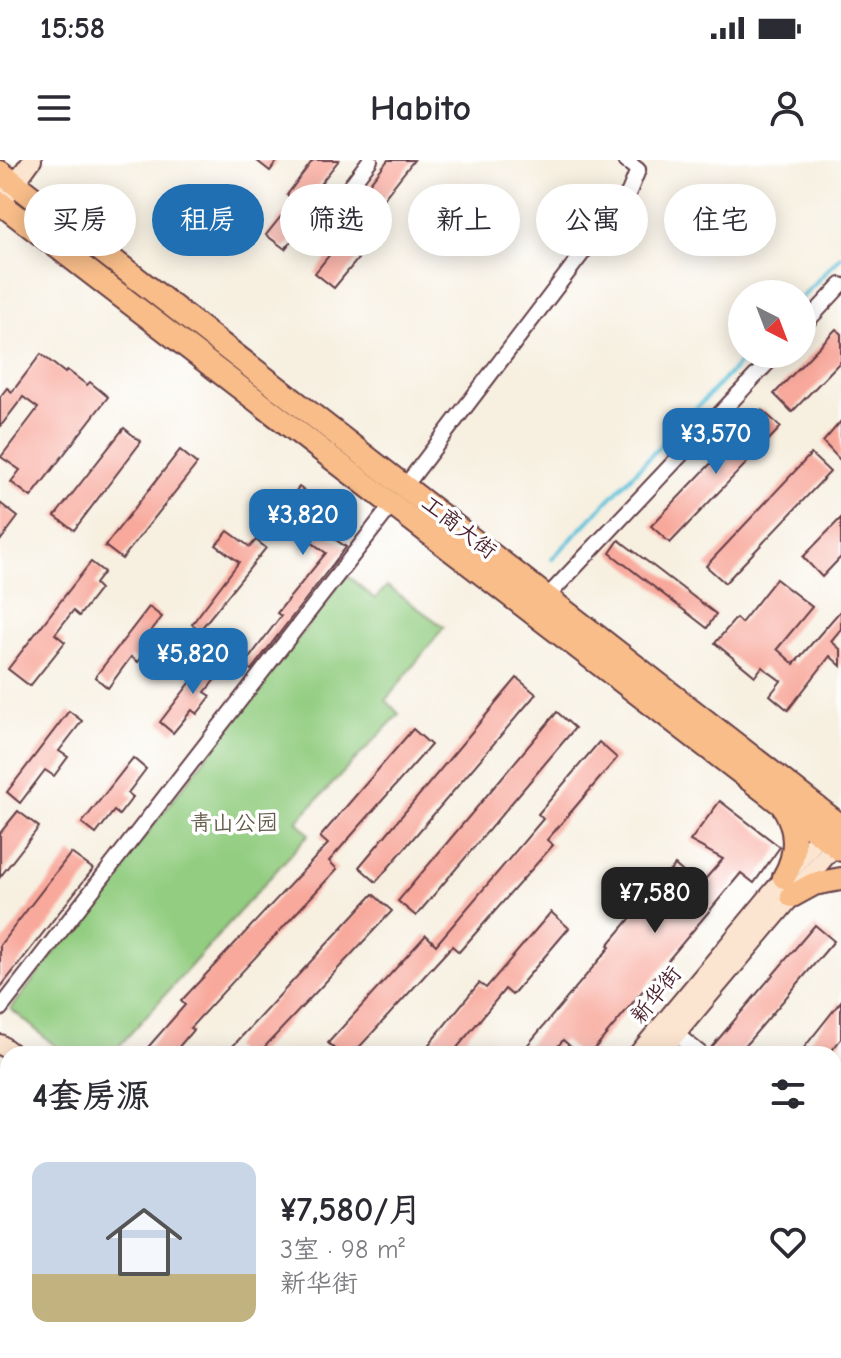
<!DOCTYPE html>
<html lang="zh">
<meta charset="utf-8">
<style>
:root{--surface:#fff;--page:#f2f2f3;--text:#2b2b33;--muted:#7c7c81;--line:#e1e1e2;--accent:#1f6fb2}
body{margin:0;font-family:"Comic Neue","LXGW WenKai TC",sans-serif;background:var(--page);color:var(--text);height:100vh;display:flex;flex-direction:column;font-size:30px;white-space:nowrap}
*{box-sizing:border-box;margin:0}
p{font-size:26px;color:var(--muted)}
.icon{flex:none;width:44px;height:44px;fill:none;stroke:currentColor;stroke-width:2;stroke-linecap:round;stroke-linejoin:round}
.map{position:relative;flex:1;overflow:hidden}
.panel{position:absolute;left:0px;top:886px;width:842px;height:312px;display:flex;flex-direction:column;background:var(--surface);border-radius:24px 24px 0 0;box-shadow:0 4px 20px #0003}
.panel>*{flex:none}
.top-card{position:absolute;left:24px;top:24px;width:794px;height:72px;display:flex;gap:16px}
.needle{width:52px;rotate:138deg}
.buttons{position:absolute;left:728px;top:120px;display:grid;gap:16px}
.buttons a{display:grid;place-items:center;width:88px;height:88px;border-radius:50%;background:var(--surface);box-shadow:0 4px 20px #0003;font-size:40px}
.price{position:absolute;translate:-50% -68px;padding:0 18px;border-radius:16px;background:var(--accent);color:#fff;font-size:26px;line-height:52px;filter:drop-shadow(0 2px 4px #0008)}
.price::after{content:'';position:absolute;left:50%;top:48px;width:24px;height:18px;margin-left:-12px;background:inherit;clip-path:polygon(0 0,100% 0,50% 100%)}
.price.active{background:#222;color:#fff}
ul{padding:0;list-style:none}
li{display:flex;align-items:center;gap:24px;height:200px;padding:0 32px}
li+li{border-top:2px solid var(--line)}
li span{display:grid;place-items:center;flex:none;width:224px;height:160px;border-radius:16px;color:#555}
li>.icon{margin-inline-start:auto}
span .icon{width:96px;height:96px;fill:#fffc;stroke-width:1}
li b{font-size:34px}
h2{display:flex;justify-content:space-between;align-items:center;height:96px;padding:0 32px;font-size:34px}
.chip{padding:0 28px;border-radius:36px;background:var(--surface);box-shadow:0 4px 20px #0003;font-size:28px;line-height:72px}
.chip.active{background:var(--accent);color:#fff}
.status{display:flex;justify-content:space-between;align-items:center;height:56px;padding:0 40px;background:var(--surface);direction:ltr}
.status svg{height:22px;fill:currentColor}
header{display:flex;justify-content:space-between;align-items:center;height:104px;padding:0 32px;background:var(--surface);font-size:36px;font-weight:800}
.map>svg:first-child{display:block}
</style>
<div class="status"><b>15:58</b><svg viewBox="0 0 49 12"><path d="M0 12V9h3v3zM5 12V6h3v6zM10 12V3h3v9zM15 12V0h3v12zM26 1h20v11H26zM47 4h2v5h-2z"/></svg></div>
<header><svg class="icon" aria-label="menu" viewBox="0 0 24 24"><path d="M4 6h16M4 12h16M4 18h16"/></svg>Habito<svg class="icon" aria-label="person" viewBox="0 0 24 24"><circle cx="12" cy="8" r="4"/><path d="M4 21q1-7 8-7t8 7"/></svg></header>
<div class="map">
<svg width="841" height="1198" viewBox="0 0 841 1198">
<rect width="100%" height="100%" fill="#fff"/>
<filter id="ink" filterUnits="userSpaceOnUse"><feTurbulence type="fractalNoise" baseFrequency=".0125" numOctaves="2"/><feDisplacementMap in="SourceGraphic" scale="16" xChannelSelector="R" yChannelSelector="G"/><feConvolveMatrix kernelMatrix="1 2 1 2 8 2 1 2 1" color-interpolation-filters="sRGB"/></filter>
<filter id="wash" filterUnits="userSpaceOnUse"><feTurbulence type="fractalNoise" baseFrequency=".006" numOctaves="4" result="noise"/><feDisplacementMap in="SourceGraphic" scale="32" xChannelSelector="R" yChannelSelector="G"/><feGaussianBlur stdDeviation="1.8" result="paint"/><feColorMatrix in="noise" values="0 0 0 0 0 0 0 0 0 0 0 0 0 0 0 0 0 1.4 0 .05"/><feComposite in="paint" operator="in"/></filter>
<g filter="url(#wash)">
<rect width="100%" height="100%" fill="#f7f0e1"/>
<g fill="#93cd81" stroke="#6e7656" stroke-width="2">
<polygon points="347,415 375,439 387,426 444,467 386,540 399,554 297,661 309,674 112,894 65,894 11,849"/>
<polygon points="834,1138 841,1143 841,1198 421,1198 427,1190 834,1190"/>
</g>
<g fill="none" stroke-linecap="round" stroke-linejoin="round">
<g stroke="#5dc2db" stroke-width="4">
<polyline points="802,137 841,96"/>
<polyline points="552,399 748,194"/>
</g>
</g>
<g id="blocks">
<g fill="#f8a99c">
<polygon points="256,0 278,0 270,11"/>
<polygon points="313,0 339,0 298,52 309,60 285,89 266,75 294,40 287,35"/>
<polygon points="388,0 414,0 348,84 332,71"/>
<polygon points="338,84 358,99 334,128 315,113"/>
<polygon points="836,169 841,174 841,201 792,252 774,234"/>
<polygon points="41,194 65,213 67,210 87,225 90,222 108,237 31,337 11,322 20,310 1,297 38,248 23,237 0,267 0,237 7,228 12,232"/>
<polygon points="762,250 781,267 670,383 651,366"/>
<polygon points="841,261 841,301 823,282"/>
<polygon points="124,268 141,282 74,370 55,356"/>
<polygon points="180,290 197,304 122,399 105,386"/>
<polygon points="811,294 830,312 725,423 706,406"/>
<polygon points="299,327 336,354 323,371 346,387 251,510 244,505 281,456 277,453 326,393 276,356"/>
<polygon points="0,343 18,357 0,381"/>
<polygon points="841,358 841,397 822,417 803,397"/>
<polygon points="228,371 250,387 256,380 266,388 200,470 192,464 239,402 216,385"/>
<polygon points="619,380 716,454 707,468 610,393"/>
<polygon points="91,402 104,412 95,424 100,429 79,456 73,451 55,474 65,482 30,526 8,509"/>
<polygon points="776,419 812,447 777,489 794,504 841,450 841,469 831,481 841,490 841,506 830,496 788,550 770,535 781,521 762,507 755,516 715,483 736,458 741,463"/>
<polygon points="149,447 162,457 140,485 147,490 138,502 131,497 108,528 95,517"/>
<polygon points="210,497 224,508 205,532 211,536 197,554 192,550 173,573 160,562"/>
<polygon points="517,518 536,534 376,722 359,707"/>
<polygon points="69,551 82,561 59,591 68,597 54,616 45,610 20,643 7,632"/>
<polygon points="557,552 575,568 416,756 398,741"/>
<polygon points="413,569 431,585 329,701 337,709 190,868 193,870 173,894 142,894 185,845 181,841 328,684 320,677"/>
<polygon points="599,582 617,598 547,680 553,685 459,792 452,786 353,894 340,894 328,883 426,775 436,785 543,659 538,654"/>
<polygon points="133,598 146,609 128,633 133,637 119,655 114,651 96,674 82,663"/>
<polygon points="720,641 780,687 754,723 741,713 590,894 579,894 563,880 552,894 520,894 610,787 608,785 675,705 699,726 723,699 690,681"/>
<polygon points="18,651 39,667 0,717 0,673"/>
<polygon points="71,693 93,709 0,828 0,785"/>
<polygon points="373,734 392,751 258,894 240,894 232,887"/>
<polygon points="551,752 569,768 512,835 505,829 452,894 421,894 479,823 486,828"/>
<polygon points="815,765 834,781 738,894 716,894 710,889"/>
<polygon points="841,841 841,879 829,894 799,894"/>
</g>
</g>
</g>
<g filter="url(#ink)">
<use href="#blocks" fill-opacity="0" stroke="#643e46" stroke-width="2"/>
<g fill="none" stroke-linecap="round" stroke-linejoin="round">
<g stroke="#643e46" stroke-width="18">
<g id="street">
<polyline points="323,63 370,0"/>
<polyline points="802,167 841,125"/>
<polyline points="406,325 629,32 638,10 625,0"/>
<polyline points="547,437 776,194"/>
<polyline points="0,849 391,346"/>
<polyline points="676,874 701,894"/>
<polyline points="0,982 8,974"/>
<polyline points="834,1002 841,1008"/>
<polyline points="0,1115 8,1123"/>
<polyline points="74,1190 82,1198"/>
<polyline points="0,1194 3,1198"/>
<polyline points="27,1198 35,1190"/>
</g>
</g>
<g stroke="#643e46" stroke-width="22">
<g id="secondary">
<polyline points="0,44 32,0"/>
<polyline points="0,884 13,894"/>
<polyline points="638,894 829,664"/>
<polyline points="659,894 841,678"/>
<polyline points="376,1190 385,1198"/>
<polyline points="404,1198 411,1190"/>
</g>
</g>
<g stroke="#643e46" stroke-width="26">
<g id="primary">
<polyline points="0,12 841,666"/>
<polyline points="0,43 841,690"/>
<path d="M783,646C797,669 798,693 784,717"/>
<polyline points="792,736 814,724 841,719"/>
</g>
</g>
<use href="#street" stroke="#fff" stroke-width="14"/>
<use href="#secondary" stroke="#fce5d0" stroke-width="18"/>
<use href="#primary" stroke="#f8bd89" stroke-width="22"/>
</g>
</g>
<g text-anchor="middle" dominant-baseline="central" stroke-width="7" stroke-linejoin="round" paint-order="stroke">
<g font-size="22" fill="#4a1f2b" stroke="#fff">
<text transform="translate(459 367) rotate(38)">工商大街</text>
<text transform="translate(656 835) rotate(-51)">新华街</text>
</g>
<g font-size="22" fill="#645c49" stroke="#fff">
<text x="234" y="663">青山公园</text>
</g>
</g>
</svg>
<div class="buttons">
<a><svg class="needle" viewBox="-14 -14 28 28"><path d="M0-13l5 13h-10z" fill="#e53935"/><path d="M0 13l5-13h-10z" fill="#7c7c81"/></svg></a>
</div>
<b class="price" style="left:716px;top:316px">¥3,570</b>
<b class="price" style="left:303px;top:397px">¥3,820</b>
<b class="price" style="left:193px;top:536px">¥5,820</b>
<b class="price active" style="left:655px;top:775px">¥7,580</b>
<div class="top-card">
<a class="chip">买房</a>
<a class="chip active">租房</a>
<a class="chip">筛选</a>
<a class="chip">新上</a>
<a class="chip">公寓</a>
<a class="chip">住宅</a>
</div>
<section class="panel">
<h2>4套房源<svg class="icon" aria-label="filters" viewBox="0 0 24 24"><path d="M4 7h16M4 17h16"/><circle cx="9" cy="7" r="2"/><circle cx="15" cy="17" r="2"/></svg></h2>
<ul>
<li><span style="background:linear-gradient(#c9d6e8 70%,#c2b280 0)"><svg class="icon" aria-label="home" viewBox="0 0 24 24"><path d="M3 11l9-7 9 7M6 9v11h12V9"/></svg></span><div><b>¥7,580/月</b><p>3室 · 98 m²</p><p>新华街</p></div><svg class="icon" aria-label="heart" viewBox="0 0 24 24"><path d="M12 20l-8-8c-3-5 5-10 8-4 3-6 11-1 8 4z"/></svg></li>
</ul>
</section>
</div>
